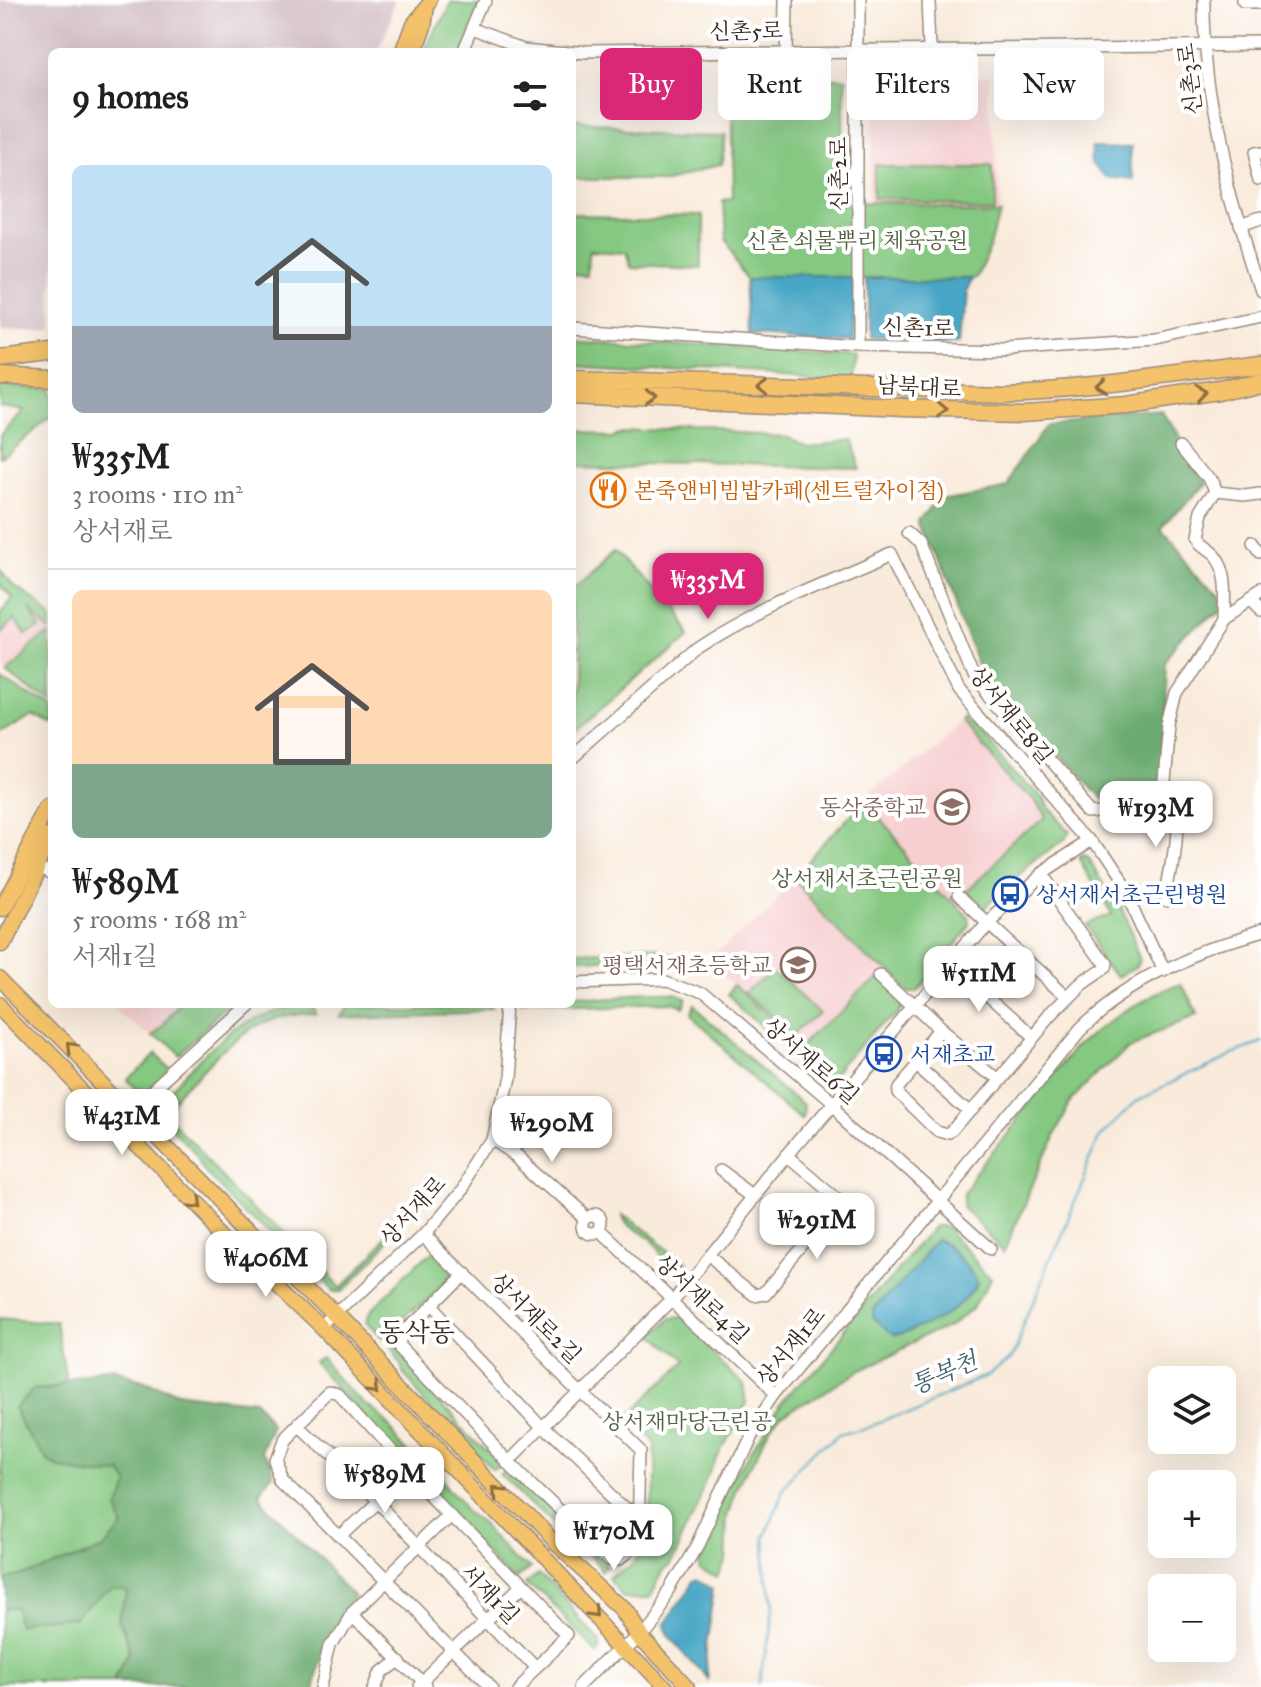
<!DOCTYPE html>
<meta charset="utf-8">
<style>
:root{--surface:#fff;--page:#f6f6f6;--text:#202124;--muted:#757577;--line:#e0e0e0;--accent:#db2777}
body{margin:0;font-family:"IM FELL Great Primer","Noto Serif KR",serif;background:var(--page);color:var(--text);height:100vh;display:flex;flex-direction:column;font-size:30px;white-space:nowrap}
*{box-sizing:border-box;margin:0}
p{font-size:26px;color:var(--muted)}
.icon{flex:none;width:44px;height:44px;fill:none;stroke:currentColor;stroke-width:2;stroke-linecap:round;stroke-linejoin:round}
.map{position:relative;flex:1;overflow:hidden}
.drawer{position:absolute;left:48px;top:48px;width:528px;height:960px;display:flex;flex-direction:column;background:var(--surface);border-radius:12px;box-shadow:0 8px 32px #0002}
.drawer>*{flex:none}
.banner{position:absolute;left:600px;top:48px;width:540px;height:72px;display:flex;gap:16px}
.fabs{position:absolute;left:1148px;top:1366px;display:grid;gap:16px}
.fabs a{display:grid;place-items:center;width:88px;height:88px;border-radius:12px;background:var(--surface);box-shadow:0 8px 32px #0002;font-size:40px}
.price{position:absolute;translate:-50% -68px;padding:0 18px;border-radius:16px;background:#fff;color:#222;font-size:26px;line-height:52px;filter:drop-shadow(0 2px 4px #0008)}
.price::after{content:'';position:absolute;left:50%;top:48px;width:24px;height:18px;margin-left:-12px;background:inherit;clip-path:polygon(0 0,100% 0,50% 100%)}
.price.current{background:var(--accent);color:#fff}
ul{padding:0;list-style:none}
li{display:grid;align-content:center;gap:16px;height:424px;padding:0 24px}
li+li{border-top:2px solid var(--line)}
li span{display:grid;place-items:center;height:248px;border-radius:12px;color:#555}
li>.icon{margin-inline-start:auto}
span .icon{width:144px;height:144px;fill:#fffc;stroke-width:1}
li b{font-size:34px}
h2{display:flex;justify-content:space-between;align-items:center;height:96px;padding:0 24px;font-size:34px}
.tag{padding:0 28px;border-radius:12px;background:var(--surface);box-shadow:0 8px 32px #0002;font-size:28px;line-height:72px}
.tag.current{background:var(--accent);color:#fff}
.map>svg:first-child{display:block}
</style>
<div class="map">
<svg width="1261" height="1687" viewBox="0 0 1261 1687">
<rect width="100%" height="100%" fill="#fff"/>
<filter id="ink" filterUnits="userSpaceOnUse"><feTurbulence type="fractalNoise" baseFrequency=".0125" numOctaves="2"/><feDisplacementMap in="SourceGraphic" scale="16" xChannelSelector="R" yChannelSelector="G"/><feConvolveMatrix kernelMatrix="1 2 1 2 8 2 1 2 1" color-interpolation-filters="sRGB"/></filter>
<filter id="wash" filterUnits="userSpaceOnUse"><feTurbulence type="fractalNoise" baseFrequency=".006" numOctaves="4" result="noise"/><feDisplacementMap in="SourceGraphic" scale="32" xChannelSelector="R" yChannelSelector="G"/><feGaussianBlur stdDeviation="1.8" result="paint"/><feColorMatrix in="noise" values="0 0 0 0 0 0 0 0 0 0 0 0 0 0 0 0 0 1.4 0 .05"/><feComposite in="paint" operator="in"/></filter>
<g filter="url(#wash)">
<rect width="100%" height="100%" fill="#f9ebdb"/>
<g fill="#f7cfd0">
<polygon points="995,74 997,204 875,202 874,75"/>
<polygon points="28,609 52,627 52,630 5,668 0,664 0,630"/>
<polygon points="958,721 1030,800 1043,821 955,900 864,801"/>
<polygon points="795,877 885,968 807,1048 710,961"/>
<polygon points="118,1004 181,1004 162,1025 150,1033"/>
</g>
<polygon fill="#d2bdc5" points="0,0 400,0 376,52 52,52 52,325 40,329 0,327"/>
<g fill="#85c881" stroke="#607950" stroke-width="2">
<polygon points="447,0 479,0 457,52 422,52"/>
<polygon points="725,75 841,76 844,203 997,204 988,241 972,277 750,277 720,241 718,203 727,202"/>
<polygon points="572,126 721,131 718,165 667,177 572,177"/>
<polygon points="880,164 992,164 992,201 880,199"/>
<polygon points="572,213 698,215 698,265 629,262 624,247 594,245 593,265 572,264"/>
<polygon points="572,336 853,355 851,379 572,362"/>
<polygon points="0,387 52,389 52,417 0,457 0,435 24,411 0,407"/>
<polygon points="630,427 781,434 799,443 845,439 856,468 572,461 572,429 622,430"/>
<polygon points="615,550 686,632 572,731 572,589"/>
<polygon points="0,569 13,587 52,614 52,627 28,609 41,625 26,634 15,618 0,630 0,612 12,598 0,583"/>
<polygon points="52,630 52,706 5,668"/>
<polygon points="0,674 52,710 52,727 33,716 0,736"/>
<polygon points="961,718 985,738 1037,797 1042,810 1067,835 1064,843 1003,890 985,908 980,908 964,891 1042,820 1030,800 958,721"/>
<polygon points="864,801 969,915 969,922 914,988 905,988 795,877"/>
<polygon points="1083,861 1089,863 1118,909 1140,959 1137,965 1121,975 1085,926 1111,916 1081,863"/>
<polygon points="658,956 694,962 689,967 666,963 572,967 572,959"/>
<polygon points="776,967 823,1011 798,1035 749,993"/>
<polygon points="876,977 900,999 899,1007 836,1083 827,1083 729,994 737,985 806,1047"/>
<path d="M1181,983L1196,1018L1131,1042L1073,1101L1054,1134L1005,1244L960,1205L961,1194L1087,1043C1114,1018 1145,994 1181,983Z"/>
<path d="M672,997L683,1001L678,1010L667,1006L523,1011L527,1004C576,1004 621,995 672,997Z"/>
<polygon points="181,1004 235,1004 175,1057 150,1033 162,1025"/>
<polygon points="345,1004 488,1004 494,1009 339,1014"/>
<path d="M310,1005L316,1014C295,1015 274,1017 255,1028C227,1043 195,1084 172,1107L164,1100C211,1053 239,1009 310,1005Z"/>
<polygon points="692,1005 806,1102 805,1115 687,1014"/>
<polygon points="150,1053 169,1071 143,1097 125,1078"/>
<polygon points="160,1106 335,1286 390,1231 393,1234 338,1289 329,1290 205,1166 197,1153 159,1115"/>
<path d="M613,1215L678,1265L674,1270L667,1271C659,1264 657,1258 651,1250C640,1236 617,1234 613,1215Z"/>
<polygon points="932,1227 945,1227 993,1273 978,1304 953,1325 852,1372 786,1414 771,1433 754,1467 742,1497 737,1513 735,1553 728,1571 708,1558 707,1550 749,1462 785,1403"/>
<polygon points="432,1251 452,1271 450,1277 381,1343 364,1325 367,1316"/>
<polygon points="677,1318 747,1382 750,1401 719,1458 716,1472 676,1556 667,1563 654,1588 628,1589 614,1574 636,1555 645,1536 648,1449 621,1422 678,1367 647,1336 665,1319"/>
<polygon points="0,1319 59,1324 69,1385 35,1388 43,1453 51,1457 107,1465 116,1477 109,1498 119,1518 99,1538 16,1575 0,1578"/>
<polygon points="392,1345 504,1463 495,1470 402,1370 399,1362 388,1350"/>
<polygon points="326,1358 368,1405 392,1422 420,1451 408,1460 319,1363"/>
<polygon points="427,1455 471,1507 490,1522 532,1568 520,1578 414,1467"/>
<polygon points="508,1468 610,1567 605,1571 584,1548 571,1542 502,1474"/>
<polygon points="538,1575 599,1641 599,1646 595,1651 527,1585"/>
<polygon points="111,1585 127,1587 122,1625 136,1661 124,1687 0,1687 0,1610 16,1610"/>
</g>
<g fill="#6cac6f" stroke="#546b46" stroke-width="2">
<polygon points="1161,415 1199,483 1163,526 1228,597 1165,664 1160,788 1093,800 982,672 927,524 945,496 1008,484 1049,424"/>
<path d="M112,1382L144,1388L181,1406L260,1415L276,1431L264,1459L274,1483L261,1497L352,1593C330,1621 319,1652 311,1687H124L136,1661L122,1625L126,1587L111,1585L80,1625L22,1630L16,1610H0V1578L16,1575L99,1538L119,1517L109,1498L116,1477L108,1466L51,1457L43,1453L17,1406L35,1388Z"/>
</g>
<g fill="#46a6c5" stroke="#406872" stroke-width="2">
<polygon points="1098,142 1133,143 1133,182 1111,179 1100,163"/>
<polygon points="750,277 853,277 848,339 753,334"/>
<polygon points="864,277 969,277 963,289 959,343 864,339"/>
<path d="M936,1240C951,1242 972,1263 979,1277C965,1311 928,1325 897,1339H889L872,1323V1316Z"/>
<path d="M706,1572L723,1584L709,1682C699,1666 669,1638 667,1624L700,1574Z"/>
</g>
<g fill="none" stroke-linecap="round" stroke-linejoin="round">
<polyline stroke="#46a6c5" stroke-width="2" points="762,1687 771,1611 768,1535 785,1493 843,1432 868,1425 987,1375 1009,1356 1105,1131 1138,1096 1231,1052 1261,1041"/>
</g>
</g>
<g filter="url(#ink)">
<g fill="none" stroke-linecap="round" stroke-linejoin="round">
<g stroke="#9a8a7c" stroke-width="14">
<g id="minor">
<polyline points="858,0 858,347"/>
<polyline points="930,0 932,47"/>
<path d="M1204,0C1203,101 1230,195 1261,290"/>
<polyline points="1245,0 1245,5 1261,5"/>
<polyline points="475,28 526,47 584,53 1261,46"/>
<polyline points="786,50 787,0"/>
<polyline points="464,52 486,0"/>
<polyline points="1261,151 1254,152 1261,180"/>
<polyline points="1241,228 1261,221"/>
<polyline points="572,328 858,347 1004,350 1155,340 1261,317"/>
<path d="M1181,443L1209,478L1215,493L1200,518L1195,540C1200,548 1208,550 1214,557C1228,575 1224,597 1224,619"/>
<polyline points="1215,493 1245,496 1261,494"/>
<polyline points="909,533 921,544 974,676 1093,812 1143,806 1163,793 1169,726 1177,693 1224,619 1261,595"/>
<polyline points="1255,546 1261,555"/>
<polyline points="1251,602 1261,612"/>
<path d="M572,759L698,648C758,608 827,583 892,554L959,690L1092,841L1126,892L1163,972"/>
<path d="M1163,793C1168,797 1173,801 1175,808C1181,828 1171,874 1166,896"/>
<polyline points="37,867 52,873"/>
<polyline points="959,897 1068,997"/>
<polyline points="950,964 1031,1037"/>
<polyline points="881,974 941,1031 998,1078"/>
<polyline points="572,982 662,979 700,993 831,1104 991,1249"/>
<polyline points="941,1031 896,1084 895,1091 937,1132 947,1135 952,1132 1050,1016 1081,985 1104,969 1105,964 1041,874"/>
<polyline points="916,1061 971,1110"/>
<polyline points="132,1109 246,1004"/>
<polyline points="492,1140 518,1157 588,1219"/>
<polyline points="721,1170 755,1195"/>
<circle cx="595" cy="1225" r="9"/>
<polyline points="601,1232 776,1396"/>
<path d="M423,1234C495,1306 567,1379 641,1450L639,1536L628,1555L621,1560L612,1559L510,1461L399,1345V1336L462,1272"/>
<polyline points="707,1255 757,1295 766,1293 838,1207 837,1195 789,1154"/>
<polyline points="429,1306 544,1428 628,1509 641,1512"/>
<polyline points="324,1329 423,1234 460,1190 492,1140 505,1079 510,1004"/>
<polyline points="297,1426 375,1501 534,1667"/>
<polyline points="510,1461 672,1298 789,1154 986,923 1041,874 1092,841"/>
<polyline points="339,1535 408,1470"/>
<polyline points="352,1612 425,1686"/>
<polyline points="323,1687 333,1644 352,1612 452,1515"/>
<polyline points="375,1687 382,1670 398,1657"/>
<polyline points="417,1687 521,1587"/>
<polyline points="489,1687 283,1480 275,1459 282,1440 330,1392 340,1395 408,1470 569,1636 515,1687"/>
<path d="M584,1687L639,1632L671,1592L696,1550L749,1436L776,1396L1080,1028C1128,981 1197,952 1261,934"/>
</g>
</g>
<g stroke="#9a8a7c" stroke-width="17">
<g id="major">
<polyline points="400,52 411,22 429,0"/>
<polyline points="412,52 422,24 425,6"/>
<polyline points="0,908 52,809"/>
<polyline points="0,942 52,836"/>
<polyline points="0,978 337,1317 554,1544 625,1609 639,1632 690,1687"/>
<polyline points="0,1004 217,1226 324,1329 665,1687"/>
</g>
</g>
<g stroke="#9a8a7c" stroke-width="19">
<g id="highway">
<polyline points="0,359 52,353"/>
<polyline points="0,376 52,379"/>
<path d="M572,379L1001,392C1089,390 1174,376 1261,365"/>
<polyline points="572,394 901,409 1025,412 1126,405 1220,391 1261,381"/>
</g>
</g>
<use href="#minor" stroke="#fff" stroke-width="11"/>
<use href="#major" stroke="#f3c26a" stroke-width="14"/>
<use href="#highway" stroke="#f3c26a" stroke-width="16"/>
</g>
<defs><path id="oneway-chevron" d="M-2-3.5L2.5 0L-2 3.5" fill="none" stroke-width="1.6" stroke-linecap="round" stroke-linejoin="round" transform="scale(2)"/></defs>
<g stroke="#8e6e40">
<use href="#oneway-chevron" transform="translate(763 385) rotate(-178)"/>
<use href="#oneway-chevron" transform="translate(1101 387) rotate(174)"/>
<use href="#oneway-chevron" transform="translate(1202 394) rotate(-8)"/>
<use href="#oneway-chevron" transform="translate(650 398) rotate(3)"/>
<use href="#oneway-chevron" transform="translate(943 411) rotate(2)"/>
<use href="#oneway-chevron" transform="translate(71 1048) rotate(-135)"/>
<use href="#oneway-chevron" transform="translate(190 1199) rotate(46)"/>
<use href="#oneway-chevron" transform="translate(378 1386) rotate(46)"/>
<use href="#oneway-chevron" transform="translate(500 1488) rotate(-134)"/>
<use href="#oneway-chevron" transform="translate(597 1613) rotate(46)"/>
</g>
</g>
<defs>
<g id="restaurant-ring" transform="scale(1.8)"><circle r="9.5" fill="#fff" stroke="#e8710a" stroke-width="1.5"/><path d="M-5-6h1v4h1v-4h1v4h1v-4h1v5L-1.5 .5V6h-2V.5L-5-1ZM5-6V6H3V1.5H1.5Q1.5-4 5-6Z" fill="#e8710a"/></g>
<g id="school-ring" transform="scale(1.8)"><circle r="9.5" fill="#fff" stroke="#8d6e63" stroke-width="1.5"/><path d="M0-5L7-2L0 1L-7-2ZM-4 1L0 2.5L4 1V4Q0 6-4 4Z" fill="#8d6e63"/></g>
<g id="bus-ring" transform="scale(1.8)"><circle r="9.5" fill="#fff" stroke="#1a4fb4" stroke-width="1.5"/><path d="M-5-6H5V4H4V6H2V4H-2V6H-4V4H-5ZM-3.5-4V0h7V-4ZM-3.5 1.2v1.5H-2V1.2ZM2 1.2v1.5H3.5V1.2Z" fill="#1a4fb4"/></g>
</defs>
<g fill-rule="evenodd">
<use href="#restaurant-ring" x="608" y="490"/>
<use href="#school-ring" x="952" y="807"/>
<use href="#bus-ring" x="1010" y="894"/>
<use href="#school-ring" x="798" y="965"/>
<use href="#bus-ring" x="884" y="1054"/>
</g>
<g text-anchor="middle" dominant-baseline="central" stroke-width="8" stroke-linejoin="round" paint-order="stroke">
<g font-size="22" fill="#3b2a1e" stroke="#fff">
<text transform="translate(746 31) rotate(-1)">신촌5로</text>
<text transform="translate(1190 79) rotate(-97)">신촌3로</text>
<text transform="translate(838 174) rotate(-90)">신촌2로</text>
<text transform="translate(918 328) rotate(1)">신촌1로</text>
<text transform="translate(919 387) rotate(3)">남북대로</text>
<text transform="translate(1011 715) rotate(51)">상서재로8길</text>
<text transform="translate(811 1061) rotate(41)">상서재로6길</text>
<text transform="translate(413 1211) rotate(-48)">상서재로</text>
<text transform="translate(702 1299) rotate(43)">상서재로4길</text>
<text transform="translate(536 1318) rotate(45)">상서재로2길</text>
<text transform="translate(791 1347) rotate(-51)">상서재1로</text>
<text transform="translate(490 1594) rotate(46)">서재1길</text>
</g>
<g font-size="22" fill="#556141" stroke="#fff">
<text x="857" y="240">신촌 쇠물뿌리 체육공원</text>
<text x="867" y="878">상서재서초근린공원</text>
<text x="687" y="1421">상서재마당근린공</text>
</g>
<g font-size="22" fill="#c56008" stroke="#fff" text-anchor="start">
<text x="634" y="490">본죽앤비빔밥카페(센트럴자이점)</text>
</g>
<g font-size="22" fill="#785e54" stroke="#fff" text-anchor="end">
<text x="926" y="807">동삭중학교</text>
<text x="772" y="965">평택서재초등학교</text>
</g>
<g font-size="22" fill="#164399" stroke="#fff" text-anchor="start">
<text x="1036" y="894">상서재서초근린병원</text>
<text x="910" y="1054">서재초교</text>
</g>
<g font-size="24" font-style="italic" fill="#406269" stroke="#fff">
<text transform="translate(944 1373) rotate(-23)">통복천</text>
</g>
<g font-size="26" fill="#3b2a1e" stroke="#fff">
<text x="417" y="1332">동삭동</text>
</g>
</g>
</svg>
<div class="fabs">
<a><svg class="icon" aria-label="layers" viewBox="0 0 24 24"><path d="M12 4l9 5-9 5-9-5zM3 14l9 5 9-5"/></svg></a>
<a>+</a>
<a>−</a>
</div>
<b class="price current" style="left:708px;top:621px">₩335M</b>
<b class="price" style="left:1156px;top:849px">₩193M</b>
<b class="price" style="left:979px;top:1014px">₩511M</b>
<b class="price" style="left:122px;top:1157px">₩431M</b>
<b class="price" style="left:552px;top:1164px">₩290M</b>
<b class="price" style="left:817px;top:1261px">₩291M</b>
<b class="price" style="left:266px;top:1299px">₩406M</b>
<b class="price" style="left:385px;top:1515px">₩589M</b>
<b class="price" style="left:614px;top:1572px">₩170M</b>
<div class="banner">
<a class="tag current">Buy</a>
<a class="tag">Rent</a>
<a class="tag">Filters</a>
<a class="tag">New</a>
</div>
<section class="drawer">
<h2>9 homes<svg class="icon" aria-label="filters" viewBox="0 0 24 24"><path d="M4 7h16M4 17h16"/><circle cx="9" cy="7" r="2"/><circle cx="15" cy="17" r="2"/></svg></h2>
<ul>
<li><span style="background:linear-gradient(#bfe0f5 65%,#9aa5b1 0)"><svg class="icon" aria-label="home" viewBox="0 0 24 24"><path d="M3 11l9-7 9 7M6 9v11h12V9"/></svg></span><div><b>₩335M</b><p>3 rooms · 110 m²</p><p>상서재로</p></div></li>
<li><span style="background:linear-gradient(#ffd9b3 70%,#7fa58c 0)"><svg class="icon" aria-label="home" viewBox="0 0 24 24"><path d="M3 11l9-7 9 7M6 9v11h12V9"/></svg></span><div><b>₩589M</b><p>5 rooms · 168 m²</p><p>서재1길</p></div></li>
</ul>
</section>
</div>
